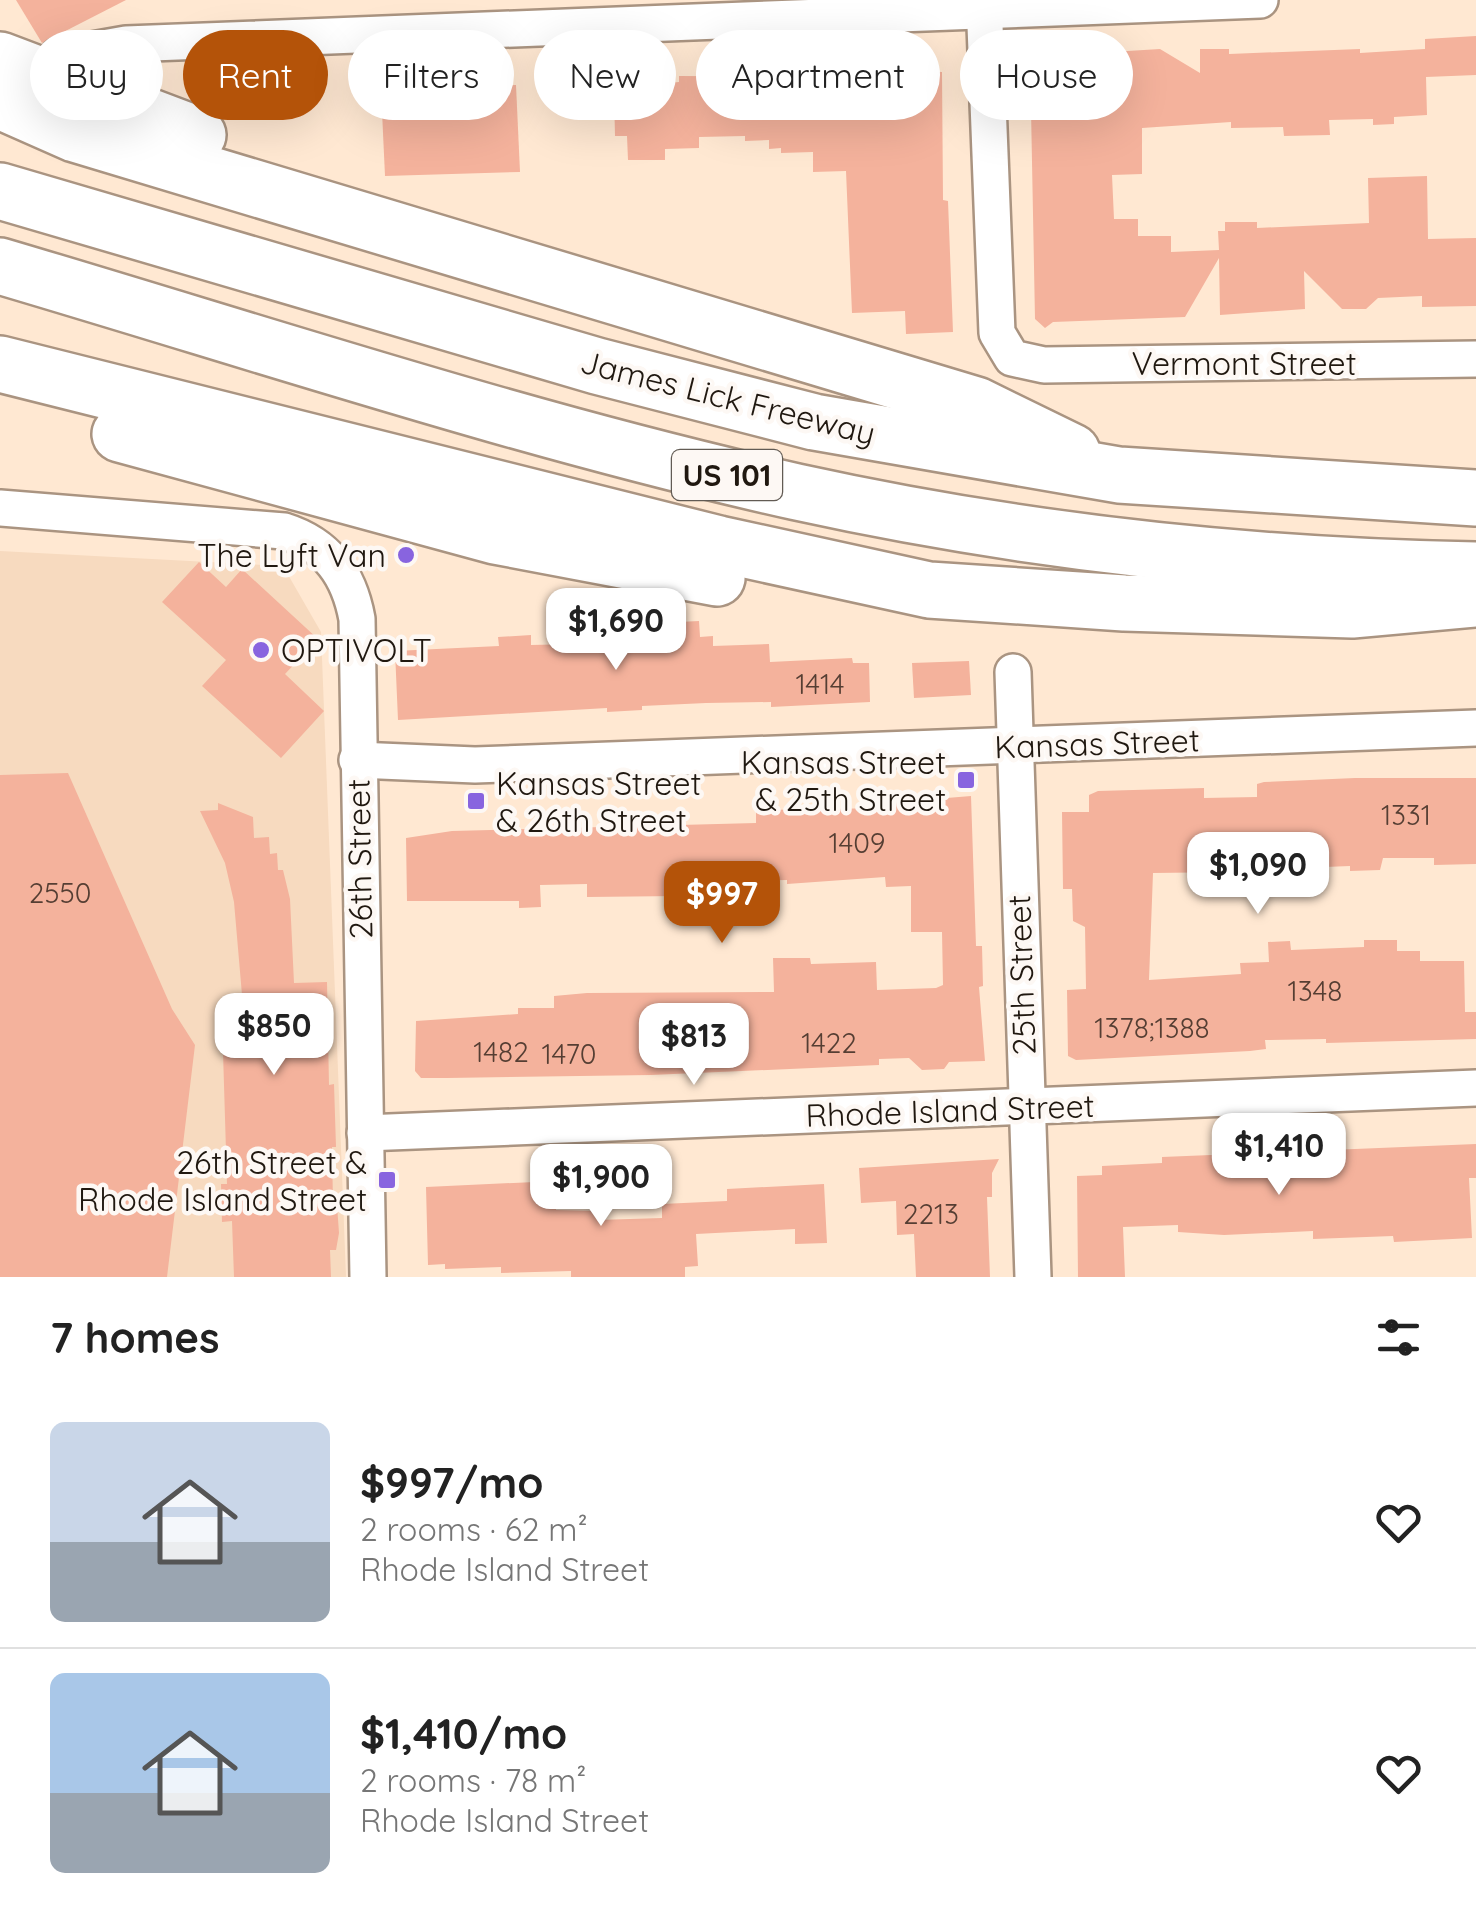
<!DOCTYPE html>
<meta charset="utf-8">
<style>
:root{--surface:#fff;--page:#f2f2f2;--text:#222;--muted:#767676;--line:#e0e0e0;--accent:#b45309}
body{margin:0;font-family:Quicksand,sans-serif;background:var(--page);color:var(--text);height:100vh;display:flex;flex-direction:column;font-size:38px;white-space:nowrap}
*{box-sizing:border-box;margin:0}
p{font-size:32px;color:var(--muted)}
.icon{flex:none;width:55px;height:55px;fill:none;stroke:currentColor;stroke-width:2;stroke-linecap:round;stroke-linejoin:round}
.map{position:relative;height:1277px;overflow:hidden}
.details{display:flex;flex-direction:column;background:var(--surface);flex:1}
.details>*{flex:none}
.banner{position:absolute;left:30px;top:30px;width:1418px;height:90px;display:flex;gap:20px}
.price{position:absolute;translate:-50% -85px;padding:0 22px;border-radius:20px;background:#fff;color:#222;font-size:32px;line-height:65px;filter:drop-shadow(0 2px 5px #0008)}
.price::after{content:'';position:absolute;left:50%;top:60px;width:30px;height:22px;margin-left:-15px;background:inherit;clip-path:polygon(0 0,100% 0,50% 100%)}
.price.current{background:var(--accent);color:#fff}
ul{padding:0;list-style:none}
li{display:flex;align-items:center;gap:30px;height:250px;padding:0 50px}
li+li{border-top:2px solid var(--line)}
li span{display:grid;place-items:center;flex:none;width:280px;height:200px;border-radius:15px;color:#555}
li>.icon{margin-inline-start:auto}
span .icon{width:120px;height:120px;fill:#fffc;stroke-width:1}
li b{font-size:42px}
h2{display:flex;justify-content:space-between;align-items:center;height:120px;padding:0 50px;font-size:42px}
.tag{padding:0 35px;border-radius:45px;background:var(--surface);box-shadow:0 10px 40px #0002;font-size:35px;line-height:90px}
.tag.current{background:var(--accent);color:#fff}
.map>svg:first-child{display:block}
</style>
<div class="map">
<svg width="1476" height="1277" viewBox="0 0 1476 1277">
<rect width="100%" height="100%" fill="#ffe8d2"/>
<polygon fill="#f7dabf" points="0,551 283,566 321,632 346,1277 0,1277"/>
<g fill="#f4b29c">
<polygon points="16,0 126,0 42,43"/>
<polygon points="1476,36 1476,75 1426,77 1427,115 1394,117 1394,124 1373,125 1373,119 1329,120 1330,135 1284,136 1283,127 1231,128 1231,122 1142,128 1142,174 1112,175 1114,219 1138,219 1138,236 1171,236 1171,252 1219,250 1218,231 1225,231 1225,222 1257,222 1257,228 1369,223 1368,178 1427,176 1428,239 1476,238 1476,306 1422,307 1422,296 1378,298 1366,309 1342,309 1304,271 1305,309 1220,315 1219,258 1185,317 1053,322 1045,328 1035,319 1030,57 1160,49 1200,73 1200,49 1229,49 1229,54 1360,49 1360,53 1425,49 1425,39"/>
<polygon points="876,68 942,72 943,200 948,201 953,332 906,334 905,311 852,313 846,171 813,172 813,152 781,153 781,148 769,149 769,140 745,141 745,136 699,137 699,148 665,149 665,160 628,160 627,136 615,136 614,94 621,94 621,88 679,82 679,76 844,77 843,69"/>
<polygon points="516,85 520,172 385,176 381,90"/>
<polygon points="199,562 226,587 242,569 318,639 285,674 324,711 281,758 202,686 226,660 162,602"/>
<polygon points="632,594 637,595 638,624 699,621 700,637 713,636 713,646 769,644 770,662 852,658 853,663 869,663 870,702 771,707 771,702 706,703 642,706 642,710 607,712 607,708 398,720 395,651 499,646 498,637 531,635 531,645 575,644 575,637 607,636 605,595"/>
<polygon points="969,661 971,695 914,698 912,663"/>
<polygon points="68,773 172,1009 195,1045 167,1277 0,1277 0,775"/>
<polygon points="1355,778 1476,778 1476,864 1434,865 1434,858 1383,858 1380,870 1350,871 1350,866 1325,867 1324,855 1258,856 1259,881 1233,883 1233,872 1153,873 1149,980 1241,974 1240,963 1269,962 1268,942 1290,941 1291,950 1364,947 1364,940 1397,940 1397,951 1420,951 1420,961 1464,961 1465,1012 1476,1012 1476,1039 1326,1043 1326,1039 1265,1040 1266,1049 1250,1051 1076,1060 1068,1056 1067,990 1086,989 1085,927 1073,921 1072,889 1063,889 1062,812 1089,812 1089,795 1098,791 1204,788 1204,798 1257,797 1257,784 1264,782"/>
<polygon points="971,796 976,946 982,946 983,986 979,987 985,1061 949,1062 944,1069 922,1070 909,1058 879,1059 879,1065 651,1075 447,1078 421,1078 415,1071 416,1021 518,1014 518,1008 554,1008 554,996 587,993 774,992 773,958 810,958 811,964 876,962 877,990 936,988 943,985 942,932 911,932 911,886 886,887 885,877 787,884 787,880 742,881 742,888 679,890 679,896 587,897 587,884 540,885 541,907 519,908 519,901 407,901 406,838 452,831 756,823 756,810 886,808 886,803"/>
<polygon points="218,803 253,817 254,838 269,837 270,854 277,853 278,870 283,870 290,899 294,983 327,982 329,1085 334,1084 336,1147 332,1147 333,1205 337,1205 339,1233 336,1250 330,1250 331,1277 234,1277 232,1221 222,1222 221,1184 227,1184 222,1019 244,1018 234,902 225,863 200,811 218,810"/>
<polygon points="1476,1144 1476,1178 1469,1178 1472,1238 1394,1242 1393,1236 1313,1239 1313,1231 1224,1235 1178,1232 1178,1225 1123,1227 1125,1277 1078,1277 1077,1176 1102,1175 1102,1166 1162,1163 1162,1157"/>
<polygon points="999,1159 992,1173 992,1197 987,1197 990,1277 916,1277 914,1234 897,1235 896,1201 861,1203 859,1168"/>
<polygon points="556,1181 556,1210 597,1211 597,1220 662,1218 662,1204 727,1201 727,1189 824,1184 827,1243 795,1244 795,1229 696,1234 698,1266 685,1267 685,1277 571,1277 571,1271 501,1273 501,1267 445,1269 445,1264 428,1265 426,1187"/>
</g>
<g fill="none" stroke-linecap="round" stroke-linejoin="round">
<g stroke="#aa9481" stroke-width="40">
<g id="minor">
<polyline points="984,0 997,333 1012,358 1044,365 1476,359"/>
<polyline points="58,56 126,44 1260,0"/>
<path d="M0,508L284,531C328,545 349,575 357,619L368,1277"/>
<polyline points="1013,672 1033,1277"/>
<polyline points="357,760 475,765 1476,728"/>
<polyline points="365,1133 1476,1088"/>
</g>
</g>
<g stroke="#aa9481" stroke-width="60">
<g id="motorway">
<polyline points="0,60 198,135"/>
<polyline points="0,101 75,134 976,405 1072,452"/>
<polyline points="0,191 597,366 814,422 1119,475 1476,498"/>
<path d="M0,266C264,344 528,432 797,492C1020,541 1248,566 1476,570"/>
<polyline points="0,364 719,544 929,590 1124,603 1352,610 1476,599"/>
<polyline points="120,434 495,536 717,578"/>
</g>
</g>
<use href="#minor" stroke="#fff" stroke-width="35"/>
<use href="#motorway" stroke="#fff" stroke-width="55"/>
</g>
<g fill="#8864df" stroke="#fdf8f4" stroke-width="4">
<circle cx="406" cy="555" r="10"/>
<circle cx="261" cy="650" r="10"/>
<rect x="956" y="770" width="20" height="20" rx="5"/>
<rect x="466" y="791" width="20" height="20" rx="5"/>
<rect x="377" y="1170" width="20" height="20" rx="5"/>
</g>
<g text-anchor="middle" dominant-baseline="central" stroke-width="9" stroke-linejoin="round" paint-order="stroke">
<g font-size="28" fill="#553e33">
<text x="820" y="683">1414</text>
<text x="1406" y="814">1331</text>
<text x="857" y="842">1409</text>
<text x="60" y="892">2550</text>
<text x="1315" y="990">1348</text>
<text x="1152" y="1027">1378;1388</text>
<text x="829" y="1042">1422</text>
<text x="501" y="1051">1482</text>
<text x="569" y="1053">1470</text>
<text x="931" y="1213">2213</text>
</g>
<rect fill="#fdf8f4" stroke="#625b54" stroke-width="2.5" x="672" y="450" width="110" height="50" rx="8"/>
<g font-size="30" font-weight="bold" fill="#201810">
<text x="727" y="475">US 101</text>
</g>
<g font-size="32" fill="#201810" stroke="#fdf8f4">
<text x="1244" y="363">Vermont Street</text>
<text transform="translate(728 397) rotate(14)">James Lick Freeway</text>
<text transform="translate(1097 743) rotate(-2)">Kansas Street</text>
<text transform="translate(359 859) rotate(-91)">26th Street</text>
<text transform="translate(1021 975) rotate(-92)">25th Street</text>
<text transform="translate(950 1110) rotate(-2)">Rhode Island Street</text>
</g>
<g font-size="32" fill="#201810" stroke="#fdf8f4" text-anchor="end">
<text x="386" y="555">The Lyft Van</text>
<text x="281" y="650" text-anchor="start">OPTIVOLT</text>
<text x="946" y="762">Kansas Street<tspan x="946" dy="37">&amp; 25th Street</tspan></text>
<text x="496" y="783" text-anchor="start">Kansas Street<tspan x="496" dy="37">&amp; 26th Street</tspan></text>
<text x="367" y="1162">26th Street &amp;<tspan x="367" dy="37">Rhode Island Street</tspan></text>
</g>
</g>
</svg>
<b class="price" style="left:616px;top:673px">$1,690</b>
<b class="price" style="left:1258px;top:917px">$1,090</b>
<b class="price current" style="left:722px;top:946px">$997</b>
<b class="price" style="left:274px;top:1078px">$850</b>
<b class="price" style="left:694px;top:1088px">$813</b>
<b class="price" style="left:1279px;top:1198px">$1,410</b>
<b class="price" style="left:601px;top:1229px">$1,900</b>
<div class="banner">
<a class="tag">Buy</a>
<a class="tag current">Rent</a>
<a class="tag">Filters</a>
<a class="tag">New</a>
<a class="tag">Apartment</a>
<a class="tag">House</a>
</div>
</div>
<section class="details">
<h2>7 homes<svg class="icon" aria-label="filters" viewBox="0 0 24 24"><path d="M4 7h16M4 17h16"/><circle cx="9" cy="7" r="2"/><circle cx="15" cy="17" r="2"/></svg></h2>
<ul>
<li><span style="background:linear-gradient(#c9d6e8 60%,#9aa5b1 0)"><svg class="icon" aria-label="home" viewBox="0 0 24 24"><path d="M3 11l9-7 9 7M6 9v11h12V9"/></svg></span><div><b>$997/mo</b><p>2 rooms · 62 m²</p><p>Rhode Island Street</p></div><svg class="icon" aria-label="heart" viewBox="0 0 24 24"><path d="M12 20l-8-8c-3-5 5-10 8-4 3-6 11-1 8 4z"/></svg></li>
<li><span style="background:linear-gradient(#a9c7e8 60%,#9aa5b1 0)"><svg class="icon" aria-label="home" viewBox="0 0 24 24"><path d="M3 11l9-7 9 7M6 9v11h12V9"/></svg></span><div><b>$1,410/mo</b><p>2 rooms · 78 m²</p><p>Rhode Island Street</p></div><svg class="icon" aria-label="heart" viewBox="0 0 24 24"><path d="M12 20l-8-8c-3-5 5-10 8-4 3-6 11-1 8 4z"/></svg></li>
</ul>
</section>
